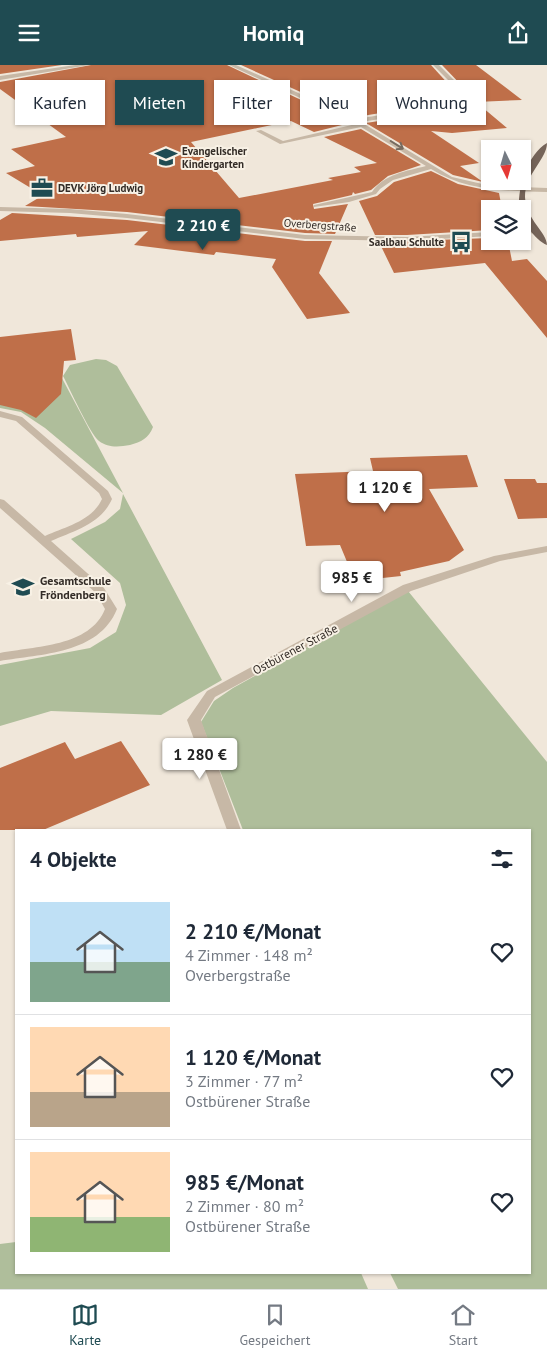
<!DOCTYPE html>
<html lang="de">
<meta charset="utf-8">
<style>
:root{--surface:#fff;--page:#f6f6f7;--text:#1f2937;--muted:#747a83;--line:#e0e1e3;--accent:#1f4b52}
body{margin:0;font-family:"PT Sans",sans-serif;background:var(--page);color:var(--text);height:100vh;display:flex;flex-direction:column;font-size:19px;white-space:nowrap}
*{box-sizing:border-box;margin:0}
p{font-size:16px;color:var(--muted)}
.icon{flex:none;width:28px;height:28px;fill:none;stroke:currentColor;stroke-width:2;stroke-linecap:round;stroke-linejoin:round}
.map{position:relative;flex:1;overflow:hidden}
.drawer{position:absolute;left:15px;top:764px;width:516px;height:445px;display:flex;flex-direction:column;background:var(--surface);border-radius:0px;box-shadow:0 1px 4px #0004}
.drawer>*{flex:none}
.top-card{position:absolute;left:15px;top:15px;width:518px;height:45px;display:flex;gap:10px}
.needle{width:32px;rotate:175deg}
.buttons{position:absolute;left:481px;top:75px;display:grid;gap:10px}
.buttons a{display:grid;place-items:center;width:50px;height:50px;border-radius:0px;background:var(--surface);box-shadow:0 1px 4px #0004;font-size:25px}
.price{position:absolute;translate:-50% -42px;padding:0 11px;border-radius:5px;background:#fff;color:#222;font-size:16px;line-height:32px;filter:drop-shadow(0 1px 2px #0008)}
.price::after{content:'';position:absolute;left:50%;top:30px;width:15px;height:11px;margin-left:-8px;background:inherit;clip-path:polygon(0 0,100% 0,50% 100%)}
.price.active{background:var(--accent);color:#fff}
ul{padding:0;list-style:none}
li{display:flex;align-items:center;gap:15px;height:125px;padding:0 15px}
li+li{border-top:1px solid var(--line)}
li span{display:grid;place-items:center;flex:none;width:140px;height:100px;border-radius:0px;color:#555}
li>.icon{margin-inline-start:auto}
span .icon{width:60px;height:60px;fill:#fffc;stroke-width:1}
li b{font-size:21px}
h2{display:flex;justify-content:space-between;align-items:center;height:60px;padding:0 15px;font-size:21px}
.chip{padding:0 18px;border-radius:0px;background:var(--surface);box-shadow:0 1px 4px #0004;font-size:18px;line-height:45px}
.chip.active{background:var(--accent);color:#fff}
header{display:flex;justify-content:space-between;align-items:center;height:65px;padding:0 15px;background:var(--accent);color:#fff;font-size:22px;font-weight:700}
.tab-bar{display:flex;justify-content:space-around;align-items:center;height:70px;border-top:1px solid var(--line);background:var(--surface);font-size:14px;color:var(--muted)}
.tab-bar a{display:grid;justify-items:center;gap:2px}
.tab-bar .active{color:var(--accent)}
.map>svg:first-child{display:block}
</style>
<header><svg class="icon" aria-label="menu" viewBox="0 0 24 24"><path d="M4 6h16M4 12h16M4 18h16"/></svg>Homiq<svg class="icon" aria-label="share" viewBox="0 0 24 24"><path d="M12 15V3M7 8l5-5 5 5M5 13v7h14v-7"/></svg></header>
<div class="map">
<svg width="547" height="1224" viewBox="0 0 547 1224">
<rect width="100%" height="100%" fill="#f0e7da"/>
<g fill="#afbe9b">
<path d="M96,294L106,295L117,301L153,362C149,373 141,377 130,380C119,382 108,383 99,376C90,369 70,324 63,311L70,300Z"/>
<polygon points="55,300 123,428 45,363 21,347 0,343 0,305"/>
<polygon points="123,429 222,615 161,650 51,646 0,661 0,600 90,583 116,567 126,540 120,518 71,474 105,457 120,444"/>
<polygon points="408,526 547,697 547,1224 398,1224 390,1208 530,1208 530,765 243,765 201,657 214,636 233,623"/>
<polygon points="16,1177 16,1208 361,1208 368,1224 0,1224 0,1179"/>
</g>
<g fill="#bf6f49">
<polygon points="0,0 62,0 0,9"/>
<polygon points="91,0 227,0 350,58 314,67 291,56 191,77 239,133 333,115 328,113 361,107 354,102 377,98 324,72 361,64 421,100 388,111 371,125 355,129 353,127 352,130 313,139 314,144 348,139 335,169 305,168 127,147 25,141 45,129 39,128 6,108 35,101 11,84 66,72 0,24 0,17"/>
<polygon points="241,0 431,0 461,33 454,36 356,52"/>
<polygon points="442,0 476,0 522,35 476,37 507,63 452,68 431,66 479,98 460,101 483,117 453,110 366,58 456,44 470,38 465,24"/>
<polygon points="431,106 458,119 499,128 502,144 490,144 490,165 407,170 375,170 359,136 377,131 394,117"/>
<polygon points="12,148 127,155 305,176 332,176 319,208 350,248 307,254 272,202 276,194 216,187 214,190 134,180 148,166 77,172 76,169 0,176 0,155"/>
<polygon points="490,173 490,176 508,176 512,196 527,194 547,216 547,273 485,198 394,208 379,177"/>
<polygon points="71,264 76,295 64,296 61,329 36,353 21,345 0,340 0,272"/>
<polygon points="467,390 478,422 429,424 464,485 449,496 400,507 401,511 355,516 340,480 306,481 295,409 373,406 370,393"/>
<polygon points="504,414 535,414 537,418 547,418 547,453 518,454"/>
<polygon points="121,676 150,720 43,765 0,765 0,703 65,677 75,694"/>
</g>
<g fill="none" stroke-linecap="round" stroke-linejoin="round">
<g fill="#c7b8a6" fill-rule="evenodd">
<polygon points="75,0 89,0 0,15 0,11"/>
<path d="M229,0H236L356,54L455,38L464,34L460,27L433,0H439L464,25L469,36L456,42L361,57L452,112L491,121L547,123V127C506,126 466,126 431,104L393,115L380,124L376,129L349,137L314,142V140L372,127C384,109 407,106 426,101L361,62L280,79L256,66L261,65L283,76L356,59Z"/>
<polygon points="0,142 70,144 127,149 305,170 407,172 490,167 490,171 407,176 305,174 127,153 70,148 0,146"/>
<polygon points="537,164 537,168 522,169 522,165"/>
<path d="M0,346L22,352L108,426L112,434C101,459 74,466 51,476L104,523L117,544C99,589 41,589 0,596V588C35,581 90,582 105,544L96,528L0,443V434L4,435L45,471C65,462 92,456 102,434L99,428L16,356L0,352Z"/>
<polygon points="547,481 547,487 500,496 411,526 215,632 201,655 241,765 227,765 187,655 207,626 403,520 494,491"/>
</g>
<path fill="#756459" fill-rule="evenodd" d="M547,78C547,94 525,109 525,132C526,155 547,167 547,180C535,175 522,157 522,144L519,142C518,121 528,89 547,78Z"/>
</g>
<defs><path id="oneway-shaft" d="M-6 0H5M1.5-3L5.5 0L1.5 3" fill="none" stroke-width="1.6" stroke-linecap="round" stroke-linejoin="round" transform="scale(1.25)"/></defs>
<use stroke="#766b60" href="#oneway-shaft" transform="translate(397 80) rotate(32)"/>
<defs>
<g id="school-bare" transform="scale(1.725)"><path d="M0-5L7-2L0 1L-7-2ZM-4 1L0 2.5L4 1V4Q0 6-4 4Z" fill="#1f4b52" stroke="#f8f1e5" stroke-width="2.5" paint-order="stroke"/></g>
<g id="office-bare" transform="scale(1.725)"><path d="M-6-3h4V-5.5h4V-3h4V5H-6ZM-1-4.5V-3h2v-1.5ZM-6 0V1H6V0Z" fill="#1f4b52" stroke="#f8f1e5" stroke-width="2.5" paint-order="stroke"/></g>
<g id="bus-bare" transform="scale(1.725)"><path d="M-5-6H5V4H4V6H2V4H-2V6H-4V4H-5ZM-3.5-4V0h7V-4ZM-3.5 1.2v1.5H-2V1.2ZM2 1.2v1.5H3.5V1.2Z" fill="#1f4b52" stroke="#f8f1e5" stroke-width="2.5" paint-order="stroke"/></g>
</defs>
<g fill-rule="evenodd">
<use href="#school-bare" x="166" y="92"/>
<use href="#office-bare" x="42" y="123"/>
<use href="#bus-bare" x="461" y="177"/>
<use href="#school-bare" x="23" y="522"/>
</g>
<g text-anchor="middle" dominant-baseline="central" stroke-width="4" stroke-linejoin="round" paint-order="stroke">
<g font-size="11" font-weight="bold" fill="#332c27" stroke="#f8f1e5" text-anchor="start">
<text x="182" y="86">Evangelischer<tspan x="182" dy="13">Kindergarten</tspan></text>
<text x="58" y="123">DEVK Jörg Ludwig</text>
<text x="444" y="177" text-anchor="end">Saalbau Schulte</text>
</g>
<g font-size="11" fill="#332c27" stroke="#f8f1e5">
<text transform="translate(320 160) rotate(4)">Overbergstraße</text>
</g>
<g font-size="12" font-weight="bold" fill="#332c27" stroke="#f8f1e5" text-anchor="start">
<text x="40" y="515">Gesamtschule<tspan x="40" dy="14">Fröndenberg</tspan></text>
</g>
<g font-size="12" fill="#332c27" stroke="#f8f1e5">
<text transform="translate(295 584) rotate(-28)">Ostbürener Straße</text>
</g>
</g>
</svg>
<div class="buttons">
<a><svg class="needle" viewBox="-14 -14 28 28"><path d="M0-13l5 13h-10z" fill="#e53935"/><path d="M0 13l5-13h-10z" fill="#747a83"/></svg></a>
<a><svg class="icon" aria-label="layers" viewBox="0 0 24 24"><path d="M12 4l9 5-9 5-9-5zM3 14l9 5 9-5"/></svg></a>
</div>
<b class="price active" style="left:203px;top:186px">2 210 €</b>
<b class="price" style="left:385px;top:448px">1 120 €</b>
<b class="price" style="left:352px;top:538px">985 €</b>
<b class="price" style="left:200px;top:715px">1 280 €</b>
<div class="top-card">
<a class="chip">Kaufen</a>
<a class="chip active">Mieten</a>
<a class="chip">Filter</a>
<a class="chip">Neu</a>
<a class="chip">Wohnung</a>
</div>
<section class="drawer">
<h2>4 Objekte<svg class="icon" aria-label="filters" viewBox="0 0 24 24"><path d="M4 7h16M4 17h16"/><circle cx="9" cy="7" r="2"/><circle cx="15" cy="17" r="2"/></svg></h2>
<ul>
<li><span style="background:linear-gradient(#bfe0f5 60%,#7fa58c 0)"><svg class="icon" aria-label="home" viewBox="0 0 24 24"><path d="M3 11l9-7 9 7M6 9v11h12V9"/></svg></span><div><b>2 210 €/Monat</b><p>4 Zimmer · 148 m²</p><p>Overbergstraße</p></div><svg class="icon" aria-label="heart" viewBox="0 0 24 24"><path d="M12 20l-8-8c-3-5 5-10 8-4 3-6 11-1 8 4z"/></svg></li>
<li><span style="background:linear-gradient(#ffd9b3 65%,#b9a48a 0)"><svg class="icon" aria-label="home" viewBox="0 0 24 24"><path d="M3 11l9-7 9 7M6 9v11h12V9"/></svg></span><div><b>1 120 €/Monat</b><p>3 Zimmer · 77 m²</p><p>Ostbürener Straße</p></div><svg class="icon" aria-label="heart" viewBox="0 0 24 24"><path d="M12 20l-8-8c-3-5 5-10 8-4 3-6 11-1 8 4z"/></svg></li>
<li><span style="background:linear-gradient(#ffd9b3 65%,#8fb573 0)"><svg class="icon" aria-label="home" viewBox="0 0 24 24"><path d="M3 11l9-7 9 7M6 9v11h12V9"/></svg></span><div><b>985 €/Monat</b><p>2 Zimmer · 80 m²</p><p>Ostbürener Straße</p></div><svg class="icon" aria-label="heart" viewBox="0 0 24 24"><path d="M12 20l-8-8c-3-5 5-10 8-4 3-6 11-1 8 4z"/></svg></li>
</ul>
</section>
</div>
<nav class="tab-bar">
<a class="active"><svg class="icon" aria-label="map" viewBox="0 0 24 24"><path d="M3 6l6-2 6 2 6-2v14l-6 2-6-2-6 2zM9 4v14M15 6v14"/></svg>Karte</a>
<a><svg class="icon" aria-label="saved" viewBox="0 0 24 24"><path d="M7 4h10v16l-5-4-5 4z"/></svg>Gespeichert</a>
<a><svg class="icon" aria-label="home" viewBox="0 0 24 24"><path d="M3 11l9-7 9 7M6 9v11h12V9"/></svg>Start</a>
</nav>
